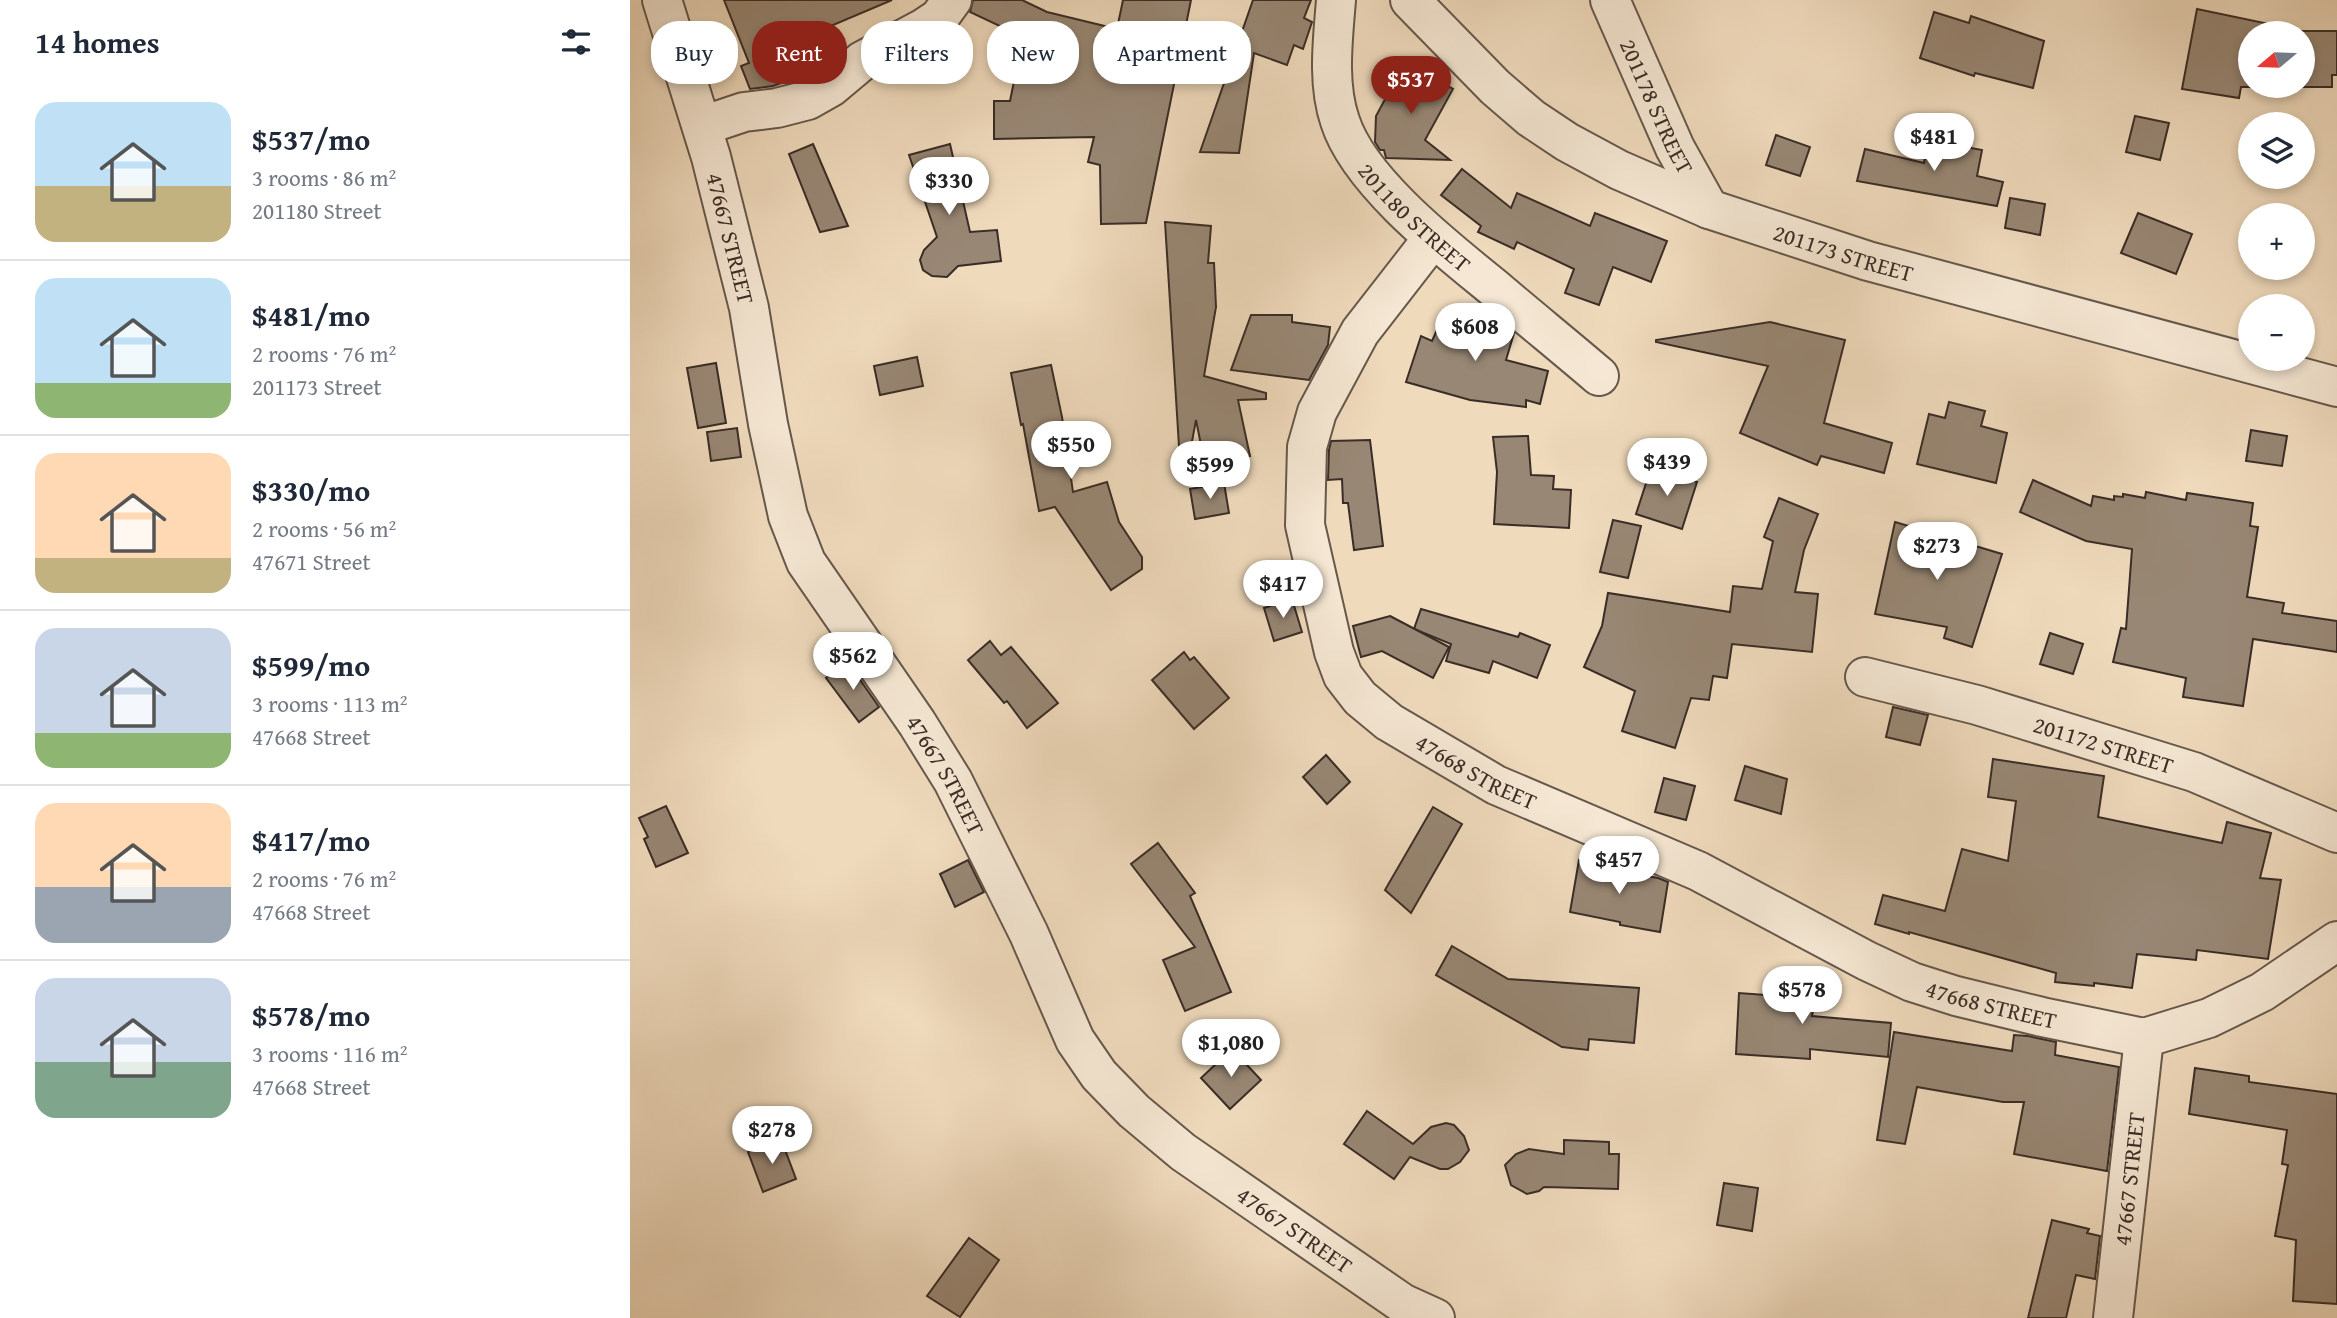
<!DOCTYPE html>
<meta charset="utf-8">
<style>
:root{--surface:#fff;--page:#f6f6f7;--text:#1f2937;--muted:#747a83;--line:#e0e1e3;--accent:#8f2418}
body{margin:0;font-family:"Gentium Book Plus",serif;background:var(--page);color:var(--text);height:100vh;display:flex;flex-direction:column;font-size:26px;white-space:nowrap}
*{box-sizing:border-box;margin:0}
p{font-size:23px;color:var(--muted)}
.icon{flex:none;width:38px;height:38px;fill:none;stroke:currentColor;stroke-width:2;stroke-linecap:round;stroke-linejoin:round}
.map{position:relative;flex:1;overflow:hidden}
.sheet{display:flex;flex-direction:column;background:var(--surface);width:630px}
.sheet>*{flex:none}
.banner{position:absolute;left:21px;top:21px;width:665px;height:63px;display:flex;gap:14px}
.needle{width:46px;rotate:251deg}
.controls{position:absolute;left:1608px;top:21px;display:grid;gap:14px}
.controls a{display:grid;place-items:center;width:77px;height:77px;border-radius:50%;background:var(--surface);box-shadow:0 4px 10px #0003;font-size:35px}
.price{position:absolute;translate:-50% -60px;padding:0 16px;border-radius:24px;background:#fff;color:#222;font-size:23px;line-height:46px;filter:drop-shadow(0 2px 4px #0008)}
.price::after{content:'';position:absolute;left:50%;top:42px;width:21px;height:16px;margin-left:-10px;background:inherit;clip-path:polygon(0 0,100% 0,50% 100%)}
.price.selected{background:var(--accent);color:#fff}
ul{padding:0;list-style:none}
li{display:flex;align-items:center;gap:21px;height:175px;padding:0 35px}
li+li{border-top:2px solid var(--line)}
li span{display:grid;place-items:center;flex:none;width:196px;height:140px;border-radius:21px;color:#555}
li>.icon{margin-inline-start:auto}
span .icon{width:84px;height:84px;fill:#fffc;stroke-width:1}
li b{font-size:30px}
h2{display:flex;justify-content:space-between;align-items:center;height:84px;padding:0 35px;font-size:30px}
.chip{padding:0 24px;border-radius:28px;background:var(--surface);box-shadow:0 4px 10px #0003;font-size:24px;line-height:63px}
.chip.selected{background:var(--accent);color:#fff}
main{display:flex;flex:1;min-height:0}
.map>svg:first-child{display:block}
</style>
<main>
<section class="sheet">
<h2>14 homes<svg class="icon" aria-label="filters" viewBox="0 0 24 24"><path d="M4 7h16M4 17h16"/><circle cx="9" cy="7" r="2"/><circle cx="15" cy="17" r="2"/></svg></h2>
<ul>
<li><span style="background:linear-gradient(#bfe0f5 60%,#c2b280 0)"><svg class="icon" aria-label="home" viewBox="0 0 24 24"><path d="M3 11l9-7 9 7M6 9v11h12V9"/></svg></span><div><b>$537/mo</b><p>3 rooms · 86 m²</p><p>201180 Street</p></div></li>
<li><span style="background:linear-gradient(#bfe0f5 75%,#8fb573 0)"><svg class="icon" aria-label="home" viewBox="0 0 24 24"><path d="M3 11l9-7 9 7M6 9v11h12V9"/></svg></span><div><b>$481/mo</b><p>2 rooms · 76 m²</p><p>201173 Street</p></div></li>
<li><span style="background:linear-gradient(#ffd9b3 75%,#c2b280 0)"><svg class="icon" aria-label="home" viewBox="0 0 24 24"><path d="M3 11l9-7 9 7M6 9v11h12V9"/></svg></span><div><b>$330/mo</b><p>2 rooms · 56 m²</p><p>47671 Street</p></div></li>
<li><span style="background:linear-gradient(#c9d6e8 75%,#8fb573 0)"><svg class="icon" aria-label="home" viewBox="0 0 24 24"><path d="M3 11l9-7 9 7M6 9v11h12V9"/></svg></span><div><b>$599/mo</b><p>3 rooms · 113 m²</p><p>47668 Street</p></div></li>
<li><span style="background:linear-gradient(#ffd9b3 60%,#9aa5b1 0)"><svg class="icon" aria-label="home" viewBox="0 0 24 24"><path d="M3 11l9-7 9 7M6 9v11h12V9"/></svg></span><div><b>$417/mo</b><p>2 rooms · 76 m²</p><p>47668 Street</p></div></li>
<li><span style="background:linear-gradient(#c9d6e8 60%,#7fa58c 0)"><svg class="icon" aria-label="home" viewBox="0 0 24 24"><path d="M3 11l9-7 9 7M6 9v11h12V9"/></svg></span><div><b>$578/mo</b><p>3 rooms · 116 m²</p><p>47668 Street</p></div></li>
</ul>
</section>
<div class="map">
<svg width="1707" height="1318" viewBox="0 0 1707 1318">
<rect width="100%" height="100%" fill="#efdabc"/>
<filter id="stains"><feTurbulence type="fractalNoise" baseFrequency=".00286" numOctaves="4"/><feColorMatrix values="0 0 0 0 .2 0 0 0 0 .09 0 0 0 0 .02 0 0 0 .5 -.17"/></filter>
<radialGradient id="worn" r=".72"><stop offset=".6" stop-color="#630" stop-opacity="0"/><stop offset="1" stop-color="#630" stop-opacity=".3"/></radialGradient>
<g fill="#988774" stroke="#3a2d27" stroke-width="2" fill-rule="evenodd">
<polygon points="94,0 262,0 158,44 171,76 143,86 120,89 111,66 119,63"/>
<polygon points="343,0 392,0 417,12 487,29 493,0 561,0 516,223 471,224 470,165 458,162 464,137 364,139 364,101 380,101 393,37 340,12"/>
<polygon points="623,0 681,0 674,18 682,22 673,49 664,45 657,65 624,53 609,153 570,152"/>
<path d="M1567,9L1639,24L1638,31H1707V75H1702V87H1611L1609,98L1552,89ZM1620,33H1673V86H1620Z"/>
<polygon points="1304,12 1339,23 1341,16 1414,41 1403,88 1345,73 1344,76 1290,58"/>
<polygon points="775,62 823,89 795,140 820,160 756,158 754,150 750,150 745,142 746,116"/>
<polygon points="1505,116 1539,123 1530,160 1496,152"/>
<polygon points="1146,135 1180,147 1170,176 1136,165"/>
<polygon points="1298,140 1352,150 1347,176 1373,182 1367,206 1227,181 1235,149 1294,163"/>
<polygon points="183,144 218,226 190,232 159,154"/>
<polygon points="320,144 340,232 367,230 371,261 328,266 317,277 302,276 293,270 290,260 294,250 307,237 279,155"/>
<polygon points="832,169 881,208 887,193 960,226 965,213 1037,241 1021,282 983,267 969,305 935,293 944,269 887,242 884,249 848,232 851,226 811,195"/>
<polygon points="1380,198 1415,204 1410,235 1375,228"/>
<polygon points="1508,213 1562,234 1546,274 1491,253"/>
<polygon points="535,222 581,226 578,263 584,263 586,307 574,376 636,393 636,399 608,400 620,456 575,465 566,420 561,447 549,446"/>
<polygon points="817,308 877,327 884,333 876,360 918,371 910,404 896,400 896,407 840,400 776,382 791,336 802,341"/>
<polygon points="621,315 662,315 662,322 700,327 698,345 679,380 601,370"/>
<polygon points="1140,322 1215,340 1194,423 1262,443 1254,473 1191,456 1187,465 1110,433 1138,366 1026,342 1026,340"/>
<polygon points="287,357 293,386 250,395 244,366"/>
<polygon points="86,363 96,423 68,428 57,368"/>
<polygon points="421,365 432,417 443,492 477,482 489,522 512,557 512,569 481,590 425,507 409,511 393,424 391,425 381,373"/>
<polygon points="1319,402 1355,411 1351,426 1377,433 1366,483 1287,464 1299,414 1315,418"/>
<polygon points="107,428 111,457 81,461 77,432"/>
<polygon points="1621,430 1657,436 1652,466 1616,461"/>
<polygon points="898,436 901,475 924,476 923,489 941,490 939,528 864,524 867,472 863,437"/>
<polygon points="740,440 753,546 724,550 718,503 713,503 712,479 698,480 699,450 701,441"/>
<polygon points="1021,468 1067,482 1052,529 1006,514"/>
<polygon points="1403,480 1461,506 1463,496 1484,500 1484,496 1493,497 1493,494 1515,498 1516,492 1556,500 1557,493 1623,503 1620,526 1628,527 1617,597 1654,603 1652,613 1707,621 1707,652 1623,639 1613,706 1553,697 1556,678 1483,662 1491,628 1496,629 1502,549 1456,541 1390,512"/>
<polygon points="594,483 599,513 565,519 560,489"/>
<polygon points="1149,498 1188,514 1174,550 1165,592 1188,594 1182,652 1102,644 1097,678 1083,676 1079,700 1061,698 1045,748 992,731 1005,691 954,667 972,626 978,593 1100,612 1103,586 1132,589 1143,541 1134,537"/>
<polygon points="983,520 1011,526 998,578 970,572"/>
<polygon points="1265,522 1372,554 1342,647 1314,638 1317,627 1245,614"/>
<polygon points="662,599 672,632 644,641 634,608"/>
<polygon points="791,609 888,637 890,633 920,645 907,678 863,661 859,673 816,661 821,644 784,629"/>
<polygon points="760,616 819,647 803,678 752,651 731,657 723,626"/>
<polygon points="1420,633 1453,644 1443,674 1410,664"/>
<polygon points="360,641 371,655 381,647 428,703 397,728 377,701 374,703 338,660"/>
<polygon points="554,652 560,660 564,657 599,698 564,729 522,680"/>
<polygon points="217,661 249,707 229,722 196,678"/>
<polygon points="1263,707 1298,715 1290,745 1256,737"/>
<polygon points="696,755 720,782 697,804 673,777"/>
<polygon points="1363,759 1474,776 1468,817 1592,843 1597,822 1641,833 1630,878 1651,880 1638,959 1567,950 1566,960 1507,954 1502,988 1464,983 1464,986 1425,982 1426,973 1279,932 1279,934 1245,924 1253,895 1315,911 1332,849 1378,861 1386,801 1358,797"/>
<polygon points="1115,766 1157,779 1151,814 1105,800"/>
<polygon points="1034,778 1065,786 1056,820 1025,812"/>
<polygon points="36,806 58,853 26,867 14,839 18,837 9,818"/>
<polygon points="803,807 832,824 781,913 755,890"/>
<polygon points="528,843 565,893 560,896 601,992 555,1011 533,960 565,947 501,864"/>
<polygon points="338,860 354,892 325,907 310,874"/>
<polygon points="949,860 980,866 979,869 1028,878 1038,882 1030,932 990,925 990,922 940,912"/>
<polygon points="822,946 878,979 1009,988 1004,1043 959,1039 958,1050 932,1047 806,975"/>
<polygon points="1156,973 1189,980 1182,1016 1261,1023 1258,1057 1180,1049 1180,1059 1106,1054 1109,993 1151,996"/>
<polygon points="1264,1032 1382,1051 1384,1035 1398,1036 1426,1042 1425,1055 1489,1067 1477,1171 1384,1154 1394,1102 1373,1102 1287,1087 1275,1144 1247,1140"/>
<polygon points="602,1049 631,1080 600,1109 571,1078"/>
<polygon points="1565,1068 1619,1076 1619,1082 1707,1094 1707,1304 1663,1301 1666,1240 1645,1236 1658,1165 1652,1164 1657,1130 1559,1114"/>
<polygon points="737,1111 783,1144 801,1127 816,1123 824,1125 834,1136 839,1150 830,1162 818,1169 810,1169 780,1157 764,1179 714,1144"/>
<polygon points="151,1139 166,1179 133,1192 118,1152"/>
<polygon points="934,1140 979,1142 979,1154 989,1154 988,1189 914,1187 909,1191 897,1194 881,1185 875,1165 886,1154 899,1149 934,1154"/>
<polygon points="1094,1183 1128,1188 1122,1231 1087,1225"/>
<polygon points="1422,1220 1459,1229 1457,1233 1470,1236 1465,1279 1446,1275 1436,1318 1398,1318"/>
<polygon points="339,1238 369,1260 330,1317 297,1296"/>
</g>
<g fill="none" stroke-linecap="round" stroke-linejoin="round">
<g stroke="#67584c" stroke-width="42">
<g id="street">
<path id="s1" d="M32,0L81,157L119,308L138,424L158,516L176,562L287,723L323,781L399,934L445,1040L469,1075L504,1111L553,1152L772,1303L805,1318"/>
<path id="s2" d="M706,0C703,39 697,83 710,121C729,181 815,248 863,287C898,317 934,346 969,376"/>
<path id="s3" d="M780,0L865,87L901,118L937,142L989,170L1079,209L1238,261L1707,387"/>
<path id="s4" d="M980,0L1045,148L1079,209"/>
<polyline points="72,126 114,112 147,108 178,100 201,87 232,61 294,28 309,18 322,0"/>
<path id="s5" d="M803,238L730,332L687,412L677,447L675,525L704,652L713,676L730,698L759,722L866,785L1068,871L1237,961L1282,982L1326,996L1412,1017L1514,1038L1579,1018L1632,992L1707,941"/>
<path id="s6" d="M1235,677L1347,705L1564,772L1707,833"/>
<path id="s7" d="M1483,1318L1514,1038"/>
</g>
</g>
<use href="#street" stroke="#f5e7d3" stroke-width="38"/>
</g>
<g text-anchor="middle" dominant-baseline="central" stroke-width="5" stroke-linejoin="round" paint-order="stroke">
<g font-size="23" fill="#3a2d27" stroke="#f5e7d3">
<text stroke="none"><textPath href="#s4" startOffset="116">201178 STREET</textPath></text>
<text stroke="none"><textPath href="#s2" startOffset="245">201180 STREET</textPath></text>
<text stroke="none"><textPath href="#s1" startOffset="248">47667 STREET</textPath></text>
<text stroke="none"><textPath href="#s3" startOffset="511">201173 STREET</textPath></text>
<text stroke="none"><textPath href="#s6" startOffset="248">201172 STREET</textPath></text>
<text stroke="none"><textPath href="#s5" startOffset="646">47668 STREET</textPath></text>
<text stroke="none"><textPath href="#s1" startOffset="836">47667 STREET</textPath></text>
<text stroke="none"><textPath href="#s5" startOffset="1213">47668 STREET</textPath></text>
<text stroke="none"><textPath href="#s7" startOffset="140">47667 STREET</textPath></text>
<text stroke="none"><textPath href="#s1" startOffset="1424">47667 STREET</textPath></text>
</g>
</g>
<rect width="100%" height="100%" filter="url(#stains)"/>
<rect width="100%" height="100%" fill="url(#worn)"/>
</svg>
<div class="controls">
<a><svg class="needle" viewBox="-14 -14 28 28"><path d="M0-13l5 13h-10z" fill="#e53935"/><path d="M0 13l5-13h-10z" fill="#747a83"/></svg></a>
<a><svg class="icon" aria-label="layers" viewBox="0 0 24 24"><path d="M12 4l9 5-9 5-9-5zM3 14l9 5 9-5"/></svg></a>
<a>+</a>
<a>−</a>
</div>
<b class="price selected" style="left:781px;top:116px">$537</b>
<b class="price" style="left:1304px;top:173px">$481</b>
<b class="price" style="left:319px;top:217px">$330</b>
<b class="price" style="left:845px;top:363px">$608</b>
<b class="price" style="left:441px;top:481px">$550</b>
<b class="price" style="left:1037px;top:498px">$439</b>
<b class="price" style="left:580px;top:501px">$599</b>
<b class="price" style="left:1307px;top:582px">$273</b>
<b class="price" style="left:653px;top:620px">$417</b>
<b class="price" style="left:223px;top:692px">$562</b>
<b class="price" style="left:989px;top:896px">$457</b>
<b class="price" style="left:1172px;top:1026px">$578</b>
<b class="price" style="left:601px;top:1079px">$1,080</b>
<b class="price" style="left:142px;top:1166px">$278</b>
<div class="banner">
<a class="chip">Buy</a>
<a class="chip selected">Rent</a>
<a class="chip">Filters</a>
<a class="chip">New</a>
<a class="chip">Apartment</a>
</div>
</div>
</main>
